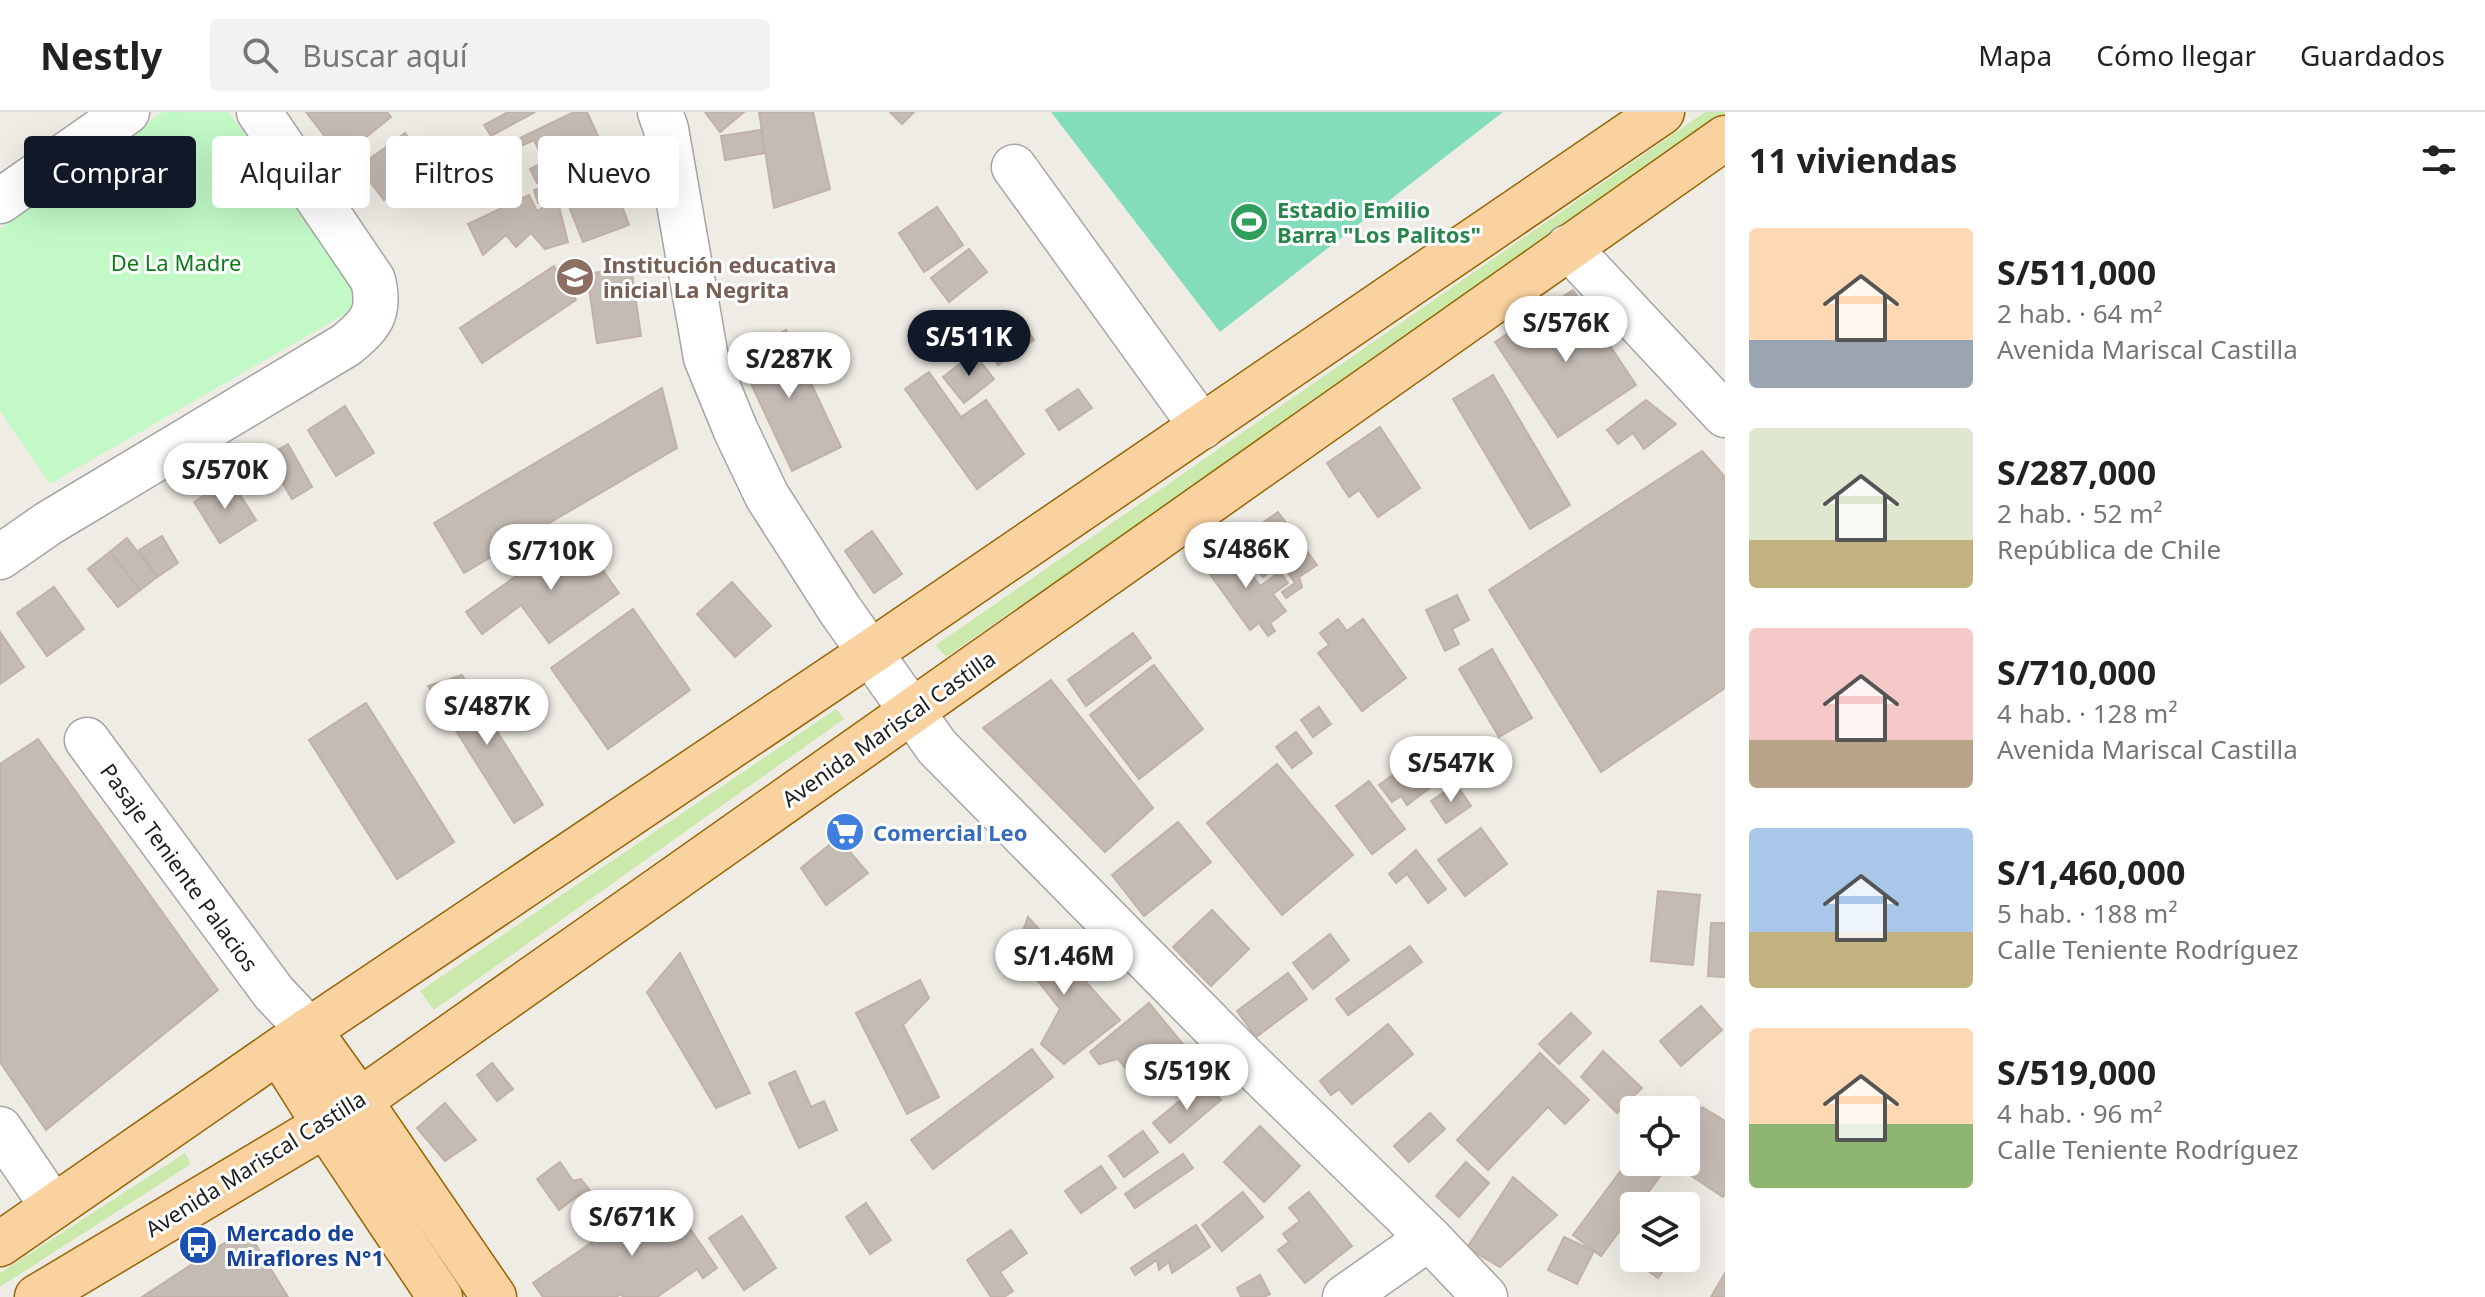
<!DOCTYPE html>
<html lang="es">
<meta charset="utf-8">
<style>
:root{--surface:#fff;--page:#f2f2f2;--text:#222;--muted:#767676;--line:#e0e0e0;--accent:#111827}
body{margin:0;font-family:"Noto Sans",sans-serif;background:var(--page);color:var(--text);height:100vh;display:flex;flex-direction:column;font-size:30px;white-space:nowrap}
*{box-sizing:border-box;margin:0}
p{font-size:26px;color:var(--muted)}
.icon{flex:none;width:44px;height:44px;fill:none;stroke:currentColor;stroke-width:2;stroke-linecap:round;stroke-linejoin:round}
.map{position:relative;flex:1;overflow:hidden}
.side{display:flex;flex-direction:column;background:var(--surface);width:760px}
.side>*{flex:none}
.hud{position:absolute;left:24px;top:24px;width:760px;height:72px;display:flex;gap:16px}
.fabs{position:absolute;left:1620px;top:984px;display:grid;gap:16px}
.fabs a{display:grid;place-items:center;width:80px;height:80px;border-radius:8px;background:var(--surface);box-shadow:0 8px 32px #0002;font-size:40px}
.price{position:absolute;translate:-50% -68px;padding:0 18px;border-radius:28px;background:#fff;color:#222;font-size:26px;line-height:52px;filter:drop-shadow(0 2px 4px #0008)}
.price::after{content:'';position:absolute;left:50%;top:48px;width:24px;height:18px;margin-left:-12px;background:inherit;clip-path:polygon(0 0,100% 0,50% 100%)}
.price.on{background:var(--accent);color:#fff}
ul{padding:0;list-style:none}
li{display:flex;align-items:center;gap:24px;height:200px;padding:0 24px}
li span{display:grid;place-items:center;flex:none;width:224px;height:160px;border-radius:8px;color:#555}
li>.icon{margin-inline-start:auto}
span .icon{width:96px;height:96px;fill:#fffc;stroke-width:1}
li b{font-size:34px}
h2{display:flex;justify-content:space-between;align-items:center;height:96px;padding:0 24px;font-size:34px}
.tag{padding:0 28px;border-radius:8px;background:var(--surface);box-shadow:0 8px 32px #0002;font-size:28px;line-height:72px}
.tag.on{background:var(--accent);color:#fff}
header{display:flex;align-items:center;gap:48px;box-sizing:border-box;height:112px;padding:0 40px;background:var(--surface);border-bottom:2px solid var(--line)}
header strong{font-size:38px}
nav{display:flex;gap:44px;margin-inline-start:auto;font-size:28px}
.search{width:560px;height:72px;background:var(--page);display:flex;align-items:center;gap:20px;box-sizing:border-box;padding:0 28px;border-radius:8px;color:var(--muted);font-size:30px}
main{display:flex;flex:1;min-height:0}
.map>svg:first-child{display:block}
</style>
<header>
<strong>Nestly</strong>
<div class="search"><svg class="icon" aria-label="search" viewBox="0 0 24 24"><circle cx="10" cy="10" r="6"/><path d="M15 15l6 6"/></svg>Buscar aquí</div>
<nav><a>Mapa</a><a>Cómo llegar</a><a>Guardados</a></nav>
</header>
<main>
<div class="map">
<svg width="1725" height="1185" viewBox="0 0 1725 1185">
<rect width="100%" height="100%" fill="#efece5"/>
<g fill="#cae9ab">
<polygon points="1705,0 1725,0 1725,5 946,545 936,533"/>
<polygon points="836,597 844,607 434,898 420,879"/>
<polygon points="185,1041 191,1052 0,1175 0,1161"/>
</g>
<polygon fill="#c2f9c7" points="163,0 228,0 361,175 359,194 50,372 0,299 0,117"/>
<polygon fill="#84ddba" points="1051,0 1503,0 1220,220"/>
<g fill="#c4bbb4" stroke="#c1b2a7" stroke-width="2">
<polygon points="306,0 387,0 391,5 341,45"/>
<polygon points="508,0 535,0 491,24 484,13"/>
<polygon points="574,0 587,0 605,39 537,71 530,57 545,50 534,28 521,34 518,27"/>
<polygon points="705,0 744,0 720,20"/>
<polygon points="759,0 813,0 830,77 774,96"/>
<polygon points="890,0 914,0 902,12"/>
<polygon points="761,18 765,41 725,48 721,24"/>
<polygon points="405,21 429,54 384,88 359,55"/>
<polygon points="623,53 628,72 558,91 568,130 545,137 531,121 516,135 506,123 483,143 468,112 529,83 537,99 550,92 538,91 534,78"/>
<polygon points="617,80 629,113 583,130 570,97"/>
<polygon points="937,95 963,133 924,160 899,121"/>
<polygon points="969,137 987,160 949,190 931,166"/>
<polygon points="554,154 576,188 482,251 460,216"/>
<polygon points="631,155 641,224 597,231 587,162"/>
<polygon points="1573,178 1636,273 1558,325 1495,230"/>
<polygon points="1019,205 1034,228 998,253 983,230"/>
<polygon points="786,218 841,335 792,359 737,242"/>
<polygon points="974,241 994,267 964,291 943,265"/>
<polygon points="929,260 961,305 986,288 1024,342 977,377 905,277"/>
<polygon points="1493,263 1570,393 1530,417 1453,287"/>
<polygon points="662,276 677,336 464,461 434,411"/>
<polygon points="1078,277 1092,296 1059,318 1046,298"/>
<polygon points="1646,288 1676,312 1644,337 1633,321 1618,332 1607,318"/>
<polygon points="345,294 374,341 336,364 308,318"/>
<polygon points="1380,315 1420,376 1378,405 1359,378 1349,385 1327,351"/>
<polygon points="288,332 312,375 292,387 267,344"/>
<polygon points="1702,339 1725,365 1725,576 1601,660 1489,478"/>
<polygon points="230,367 256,408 220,431 194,390"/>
<polygon points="1278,400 1317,453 1299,465 1302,475 1286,486 1282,480 1295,471 1281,451 1263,465 1237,429"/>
<polygon points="872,419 902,462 874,481 845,439"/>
<polygon points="576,421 619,481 549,531 521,493 482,522 466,500"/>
<polygon points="162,424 178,451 157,465 139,438"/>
<polygon points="127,426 157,465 140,478 110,440"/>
<polygon points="1230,432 1260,474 1280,460 1288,471 1273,482 1286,499 1270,511 1275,519 1268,524 1259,511 1250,518 1202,451"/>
<polygon points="110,440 140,478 118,495 88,457"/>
<polygon points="732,470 771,514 735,545 697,502"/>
<polygon points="54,475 84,517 47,544 17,501"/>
<polygon points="1457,483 1469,508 1452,517 1459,532 1445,539 1426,498"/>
<polygon points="633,497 690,578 608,637 551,556"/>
<polygon points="1338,507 1347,519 1363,507 1406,566 1362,599 1318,541 1329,533 1320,521"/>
<polygon points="0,520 24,555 0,572"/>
<polygon points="1133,521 1151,546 1086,594 1068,568"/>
<polygon points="1492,537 1532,606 1499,625 1459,557"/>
<polygon points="1154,553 1203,617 1139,667 1090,603"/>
<polygon points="462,563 543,693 514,711 428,574"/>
<polygon points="1051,568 1153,696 1105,740 983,616"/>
<polygon points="366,591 454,730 397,767 309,628"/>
<polygon points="1319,595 1331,612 1313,625 1301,608"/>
<polygon points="1296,620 1312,641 1292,656 1276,635"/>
<polygon points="38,627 218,878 46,1018 0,950 0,652"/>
<polygon points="1420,643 1439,669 1407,693 1401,684 1392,690 1379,673"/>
<polygon points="1277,652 1353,743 1282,803 1207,711"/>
<polygon points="1369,669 1405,717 1372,742 1336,694"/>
<polygon points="1456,672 1471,694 1446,711 1431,689"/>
<polygon points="1178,710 1211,750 1144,804 1112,763"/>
<polygon points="1481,716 1507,752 1465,784 1438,748"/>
<polygon points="838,726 868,761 826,793 801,756"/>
<polygon points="1416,738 1446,777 1428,791 1407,762 1396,771 1389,762"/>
<polygon points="1658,779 1700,783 1693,853 1651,849"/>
<polygon points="1212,798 1249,837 1211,874 1173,835"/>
<polygon points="1028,805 1120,908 1064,952 1041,932 1060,897 1015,840"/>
<polygon points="1711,811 1725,811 1725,865 1708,864"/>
<polygon points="1330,822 1349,848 1313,877 1293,851"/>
<polygon points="1410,834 1422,850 1348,903 1336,887"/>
<polygon points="680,841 750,981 716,996 647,880"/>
<polygon points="1288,861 1307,887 1256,925 1237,899"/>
<polygon points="920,868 929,886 903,913 939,985 907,1002 856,901"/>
<polygon points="1149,891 1187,937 1141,975 1118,947 1099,952 1090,940"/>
<polygon points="1701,894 1722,918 1681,954 1660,929"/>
<polygon points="1571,901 1591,921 1559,952 1539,932"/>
<polygon points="1388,912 1413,942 1352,992 1339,977 1331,983 1320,969"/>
<polygon points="1032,937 1053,965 933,1057 911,1028"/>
<polygon points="1603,939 1642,976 1617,1001 1581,965"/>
<polygon points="1540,941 1589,988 1565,1012 1548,995 1488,1058 1457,1028"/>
<polygon points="492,951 513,977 497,989 477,963"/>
<polygon points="795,959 811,995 824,989 837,1018 799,1036 769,971"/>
<polygon points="1204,969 1221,988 1170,1031 1153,1011"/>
<polygon points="445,991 476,1028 445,1049 417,1016"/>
<polygon points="1702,995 1725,1009 1725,1081 1723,1085 1671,1050 1686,1050 1686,1019"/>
<polygon points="1430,1001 1445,1017 1409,1050 1394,1034"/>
<polygon points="1260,1014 1300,1054 1264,1090 1224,1050"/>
<polygon points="1143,1019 1158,1040 1124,1065 1109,1044"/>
<polygon points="1634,1041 1634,1050 1667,1050 1667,1055 1638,1094 1634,1094 1634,1099 1601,1144 1573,1123"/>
<polygon points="1183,1042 1193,1056 1135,1096 1125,1082"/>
<polygon points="560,1050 573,1069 581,1067 593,1083 583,1089 579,1083 559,1098 537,1067"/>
<polygon points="1466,1050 1489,1071 1459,1105 1436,1084"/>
<polygon points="1101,1054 1116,1076 1081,1101 1065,1079"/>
<polygon points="1513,1065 1557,1103 1500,1155 1467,1136"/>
<polygon points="665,1080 717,1156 703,1166 697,1157 657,1185 623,1185 621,1182 616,1185 543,1185 533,1171"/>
<polygon points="1243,1080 1263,1105 1222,1139 1202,1113"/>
<polygon points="1309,1080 1352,1134 1305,1171 1278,1138 1289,1130 1283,1122 1300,1109 1289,1096"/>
<polygon points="866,1091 891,1128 870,1142 846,1105"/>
<polygon points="742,1104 776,1156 744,1178 709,1126"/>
<polygon points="1196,1113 1210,1135 1172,1161 1169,1150 1159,1158 1157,1148 1135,1163 1131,1156"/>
<polygon points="246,1117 288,1185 142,1185"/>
<polygon points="1011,1118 1027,1141 1000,1160 1013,1179 1004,1185 991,1185 967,1148"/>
<polygon points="1564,1125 1594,1139 1577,1172 1548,1158"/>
<polygon points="1641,1146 1672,1146 1658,1166 1637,1151"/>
<polygon points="1725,1161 1725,1185 1711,1185"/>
<polygon points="1260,1163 1270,1182 1264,1185 1241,1185 1237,1176"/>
</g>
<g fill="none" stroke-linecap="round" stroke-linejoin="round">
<g stroke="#a5a5a5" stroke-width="47">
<g id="minor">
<polyline points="660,0 666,17 706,246 736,319 767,384 840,498 937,635 1242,944 1429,1126 1485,1185"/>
<polyline points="1014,55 1202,315"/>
<polyline points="0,89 127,0"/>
<polyline points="1568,135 1725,303"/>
<path d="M0,445L49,411L346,233C371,212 381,202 373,168L259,0"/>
<polyline points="87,628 274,881 309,918"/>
<polyline points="0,1017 53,1095"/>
<polyline points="1345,1185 1429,1126"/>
</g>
</g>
<g stroke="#976502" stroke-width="47">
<g id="major">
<polyline points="309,918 359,988 494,1185"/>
<polyline points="279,940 325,1013 440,1185"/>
<polyline points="0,1132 309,918 871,540 1662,0"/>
<polyline points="37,1185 325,1013 1725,26"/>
</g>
</g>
<use href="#minor" stroke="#fff" stroke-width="44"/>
<use href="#major" stroke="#fad29f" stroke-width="44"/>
</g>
<defs>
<g id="stadium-disc" transform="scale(2)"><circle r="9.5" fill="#2e9e5b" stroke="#fff"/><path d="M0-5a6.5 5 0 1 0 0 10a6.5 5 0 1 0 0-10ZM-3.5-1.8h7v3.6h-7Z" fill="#fff"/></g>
<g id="school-disc" transform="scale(2)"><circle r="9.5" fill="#8d6e63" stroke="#fff"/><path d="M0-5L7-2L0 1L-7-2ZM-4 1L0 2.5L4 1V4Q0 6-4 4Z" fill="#fff"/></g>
<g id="supermarket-disc" transform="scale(2)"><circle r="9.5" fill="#3f7fe0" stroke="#fff"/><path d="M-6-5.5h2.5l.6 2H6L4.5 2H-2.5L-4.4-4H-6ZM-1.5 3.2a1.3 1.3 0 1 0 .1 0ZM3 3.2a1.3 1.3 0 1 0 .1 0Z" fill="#fff"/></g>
<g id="bus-disc" transform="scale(2)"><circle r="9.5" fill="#1a4fb4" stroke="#fff"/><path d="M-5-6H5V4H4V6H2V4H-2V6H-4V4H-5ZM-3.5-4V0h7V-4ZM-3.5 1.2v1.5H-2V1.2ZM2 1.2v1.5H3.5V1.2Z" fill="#fff"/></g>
</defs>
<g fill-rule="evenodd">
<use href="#stadium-disc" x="1249" y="110"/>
<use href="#school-disc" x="575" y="165"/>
<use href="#supermarket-disc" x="845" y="720"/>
<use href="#bus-disc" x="198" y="1133"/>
</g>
<g text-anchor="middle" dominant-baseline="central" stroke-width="6" stroke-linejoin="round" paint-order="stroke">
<g font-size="22" font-weight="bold" fill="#27864d" stroke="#fff" text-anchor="start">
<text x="1277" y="97">Estadio Emilio<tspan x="1277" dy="25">Barra "Los Palitos"</tspan></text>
</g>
<g font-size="22" fill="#0d7c16" stroke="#fff">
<text x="176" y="150">De La Madre</text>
</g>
<g font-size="22" font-weight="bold" fill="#785e54" stroke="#fff" text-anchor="start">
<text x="603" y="152">Institución educativa<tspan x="603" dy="25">inicial La Negrita</tspan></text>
</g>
<g font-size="22" fill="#1e1e1e" stroke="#fff">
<text transform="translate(888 616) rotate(-35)">Avenida Mariscal Castilla</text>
<text transform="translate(180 755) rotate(54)">Pasaje Teniente Palacios</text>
<text transform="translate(255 1051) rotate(-32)">Avenida Mariscal Castilla</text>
</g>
<g font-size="22" font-weight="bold" fill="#366cbe" stroke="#fff" text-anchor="start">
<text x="873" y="720">Comercial Leo</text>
</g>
<g font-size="22" font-weight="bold" fill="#164399" stroke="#fff" text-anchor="start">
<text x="226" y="1120">Mercado de<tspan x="226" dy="25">Miraflores N°1</tspan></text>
</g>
</g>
</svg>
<div class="fabs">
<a><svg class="icon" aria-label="locate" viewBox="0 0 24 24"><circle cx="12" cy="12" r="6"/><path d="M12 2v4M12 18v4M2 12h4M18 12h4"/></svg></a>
<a><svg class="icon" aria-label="layers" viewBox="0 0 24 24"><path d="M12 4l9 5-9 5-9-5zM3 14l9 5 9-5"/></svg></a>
</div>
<b class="price" style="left:1566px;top:252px">S/576K</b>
<b class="price on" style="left:969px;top:266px">S/511K</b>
<b class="price" style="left:789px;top:288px">S/287K</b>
<b class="price" style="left:225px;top:399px">S/570K</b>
<b class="price" style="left:1246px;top:478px">S/486K</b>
<b class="price" style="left:551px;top:480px">S/710K</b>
<b class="price" style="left:487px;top:635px">S/487K</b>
<b class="price" style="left:1451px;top:692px">S/547K</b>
<b class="price" style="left:1064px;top:885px">S/1.46M</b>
<b class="price" style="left:1187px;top:1000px">S/519K</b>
<b class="price" style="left:632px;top:1146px">S/671K</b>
<div class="hud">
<a class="tag on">Comprar</a>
<a class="tag">Alquilar</a>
<a class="tag">Filtros</a>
<a class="tag">Nuevo</a>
</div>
</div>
<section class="side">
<h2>11 viviendas<svg class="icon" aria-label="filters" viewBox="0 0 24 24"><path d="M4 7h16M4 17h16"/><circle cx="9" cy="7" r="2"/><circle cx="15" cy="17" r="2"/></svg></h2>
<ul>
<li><span style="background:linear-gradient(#ffd9b3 70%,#9aa5b1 0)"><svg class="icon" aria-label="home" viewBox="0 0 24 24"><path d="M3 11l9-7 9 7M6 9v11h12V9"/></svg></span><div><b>S/511,000</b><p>2 hab. · 64 m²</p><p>Avenida Mariscal Castilla</p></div></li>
<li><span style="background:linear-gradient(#dfe7d0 70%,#c2b280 0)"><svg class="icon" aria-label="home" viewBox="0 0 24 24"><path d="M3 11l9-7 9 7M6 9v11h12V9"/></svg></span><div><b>S/287,000</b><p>2 hab. · 52 m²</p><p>República de Chile</p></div></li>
<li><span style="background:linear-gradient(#f6c9c9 70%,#b9a48a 0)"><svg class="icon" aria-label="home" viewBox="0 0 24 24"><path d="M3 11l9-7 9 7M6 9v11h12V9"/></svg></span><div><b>S/710,000</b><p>4 hab. · 128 m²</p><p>Avenida Mariscal Castilla</p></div></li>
<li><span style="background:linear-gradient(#a9c7e8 65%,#c2b280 0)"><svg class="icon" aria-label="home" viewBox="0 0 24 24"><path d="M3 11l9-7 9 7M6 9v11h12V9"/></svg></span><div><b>S/1,460,000</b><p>5 hab. · 188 m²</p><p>Calle Teniente Rodríguez</p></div></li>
<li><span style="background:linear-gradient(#ffd9b3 60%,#8fb573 0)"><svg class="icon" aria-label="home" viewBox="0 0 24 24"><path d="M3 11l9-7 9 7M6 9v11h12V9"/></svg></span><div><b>S/519,000</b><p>4 hab. · 96 m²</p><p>Calle Teniente Rodríguez</p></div></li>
</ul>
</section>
</main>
